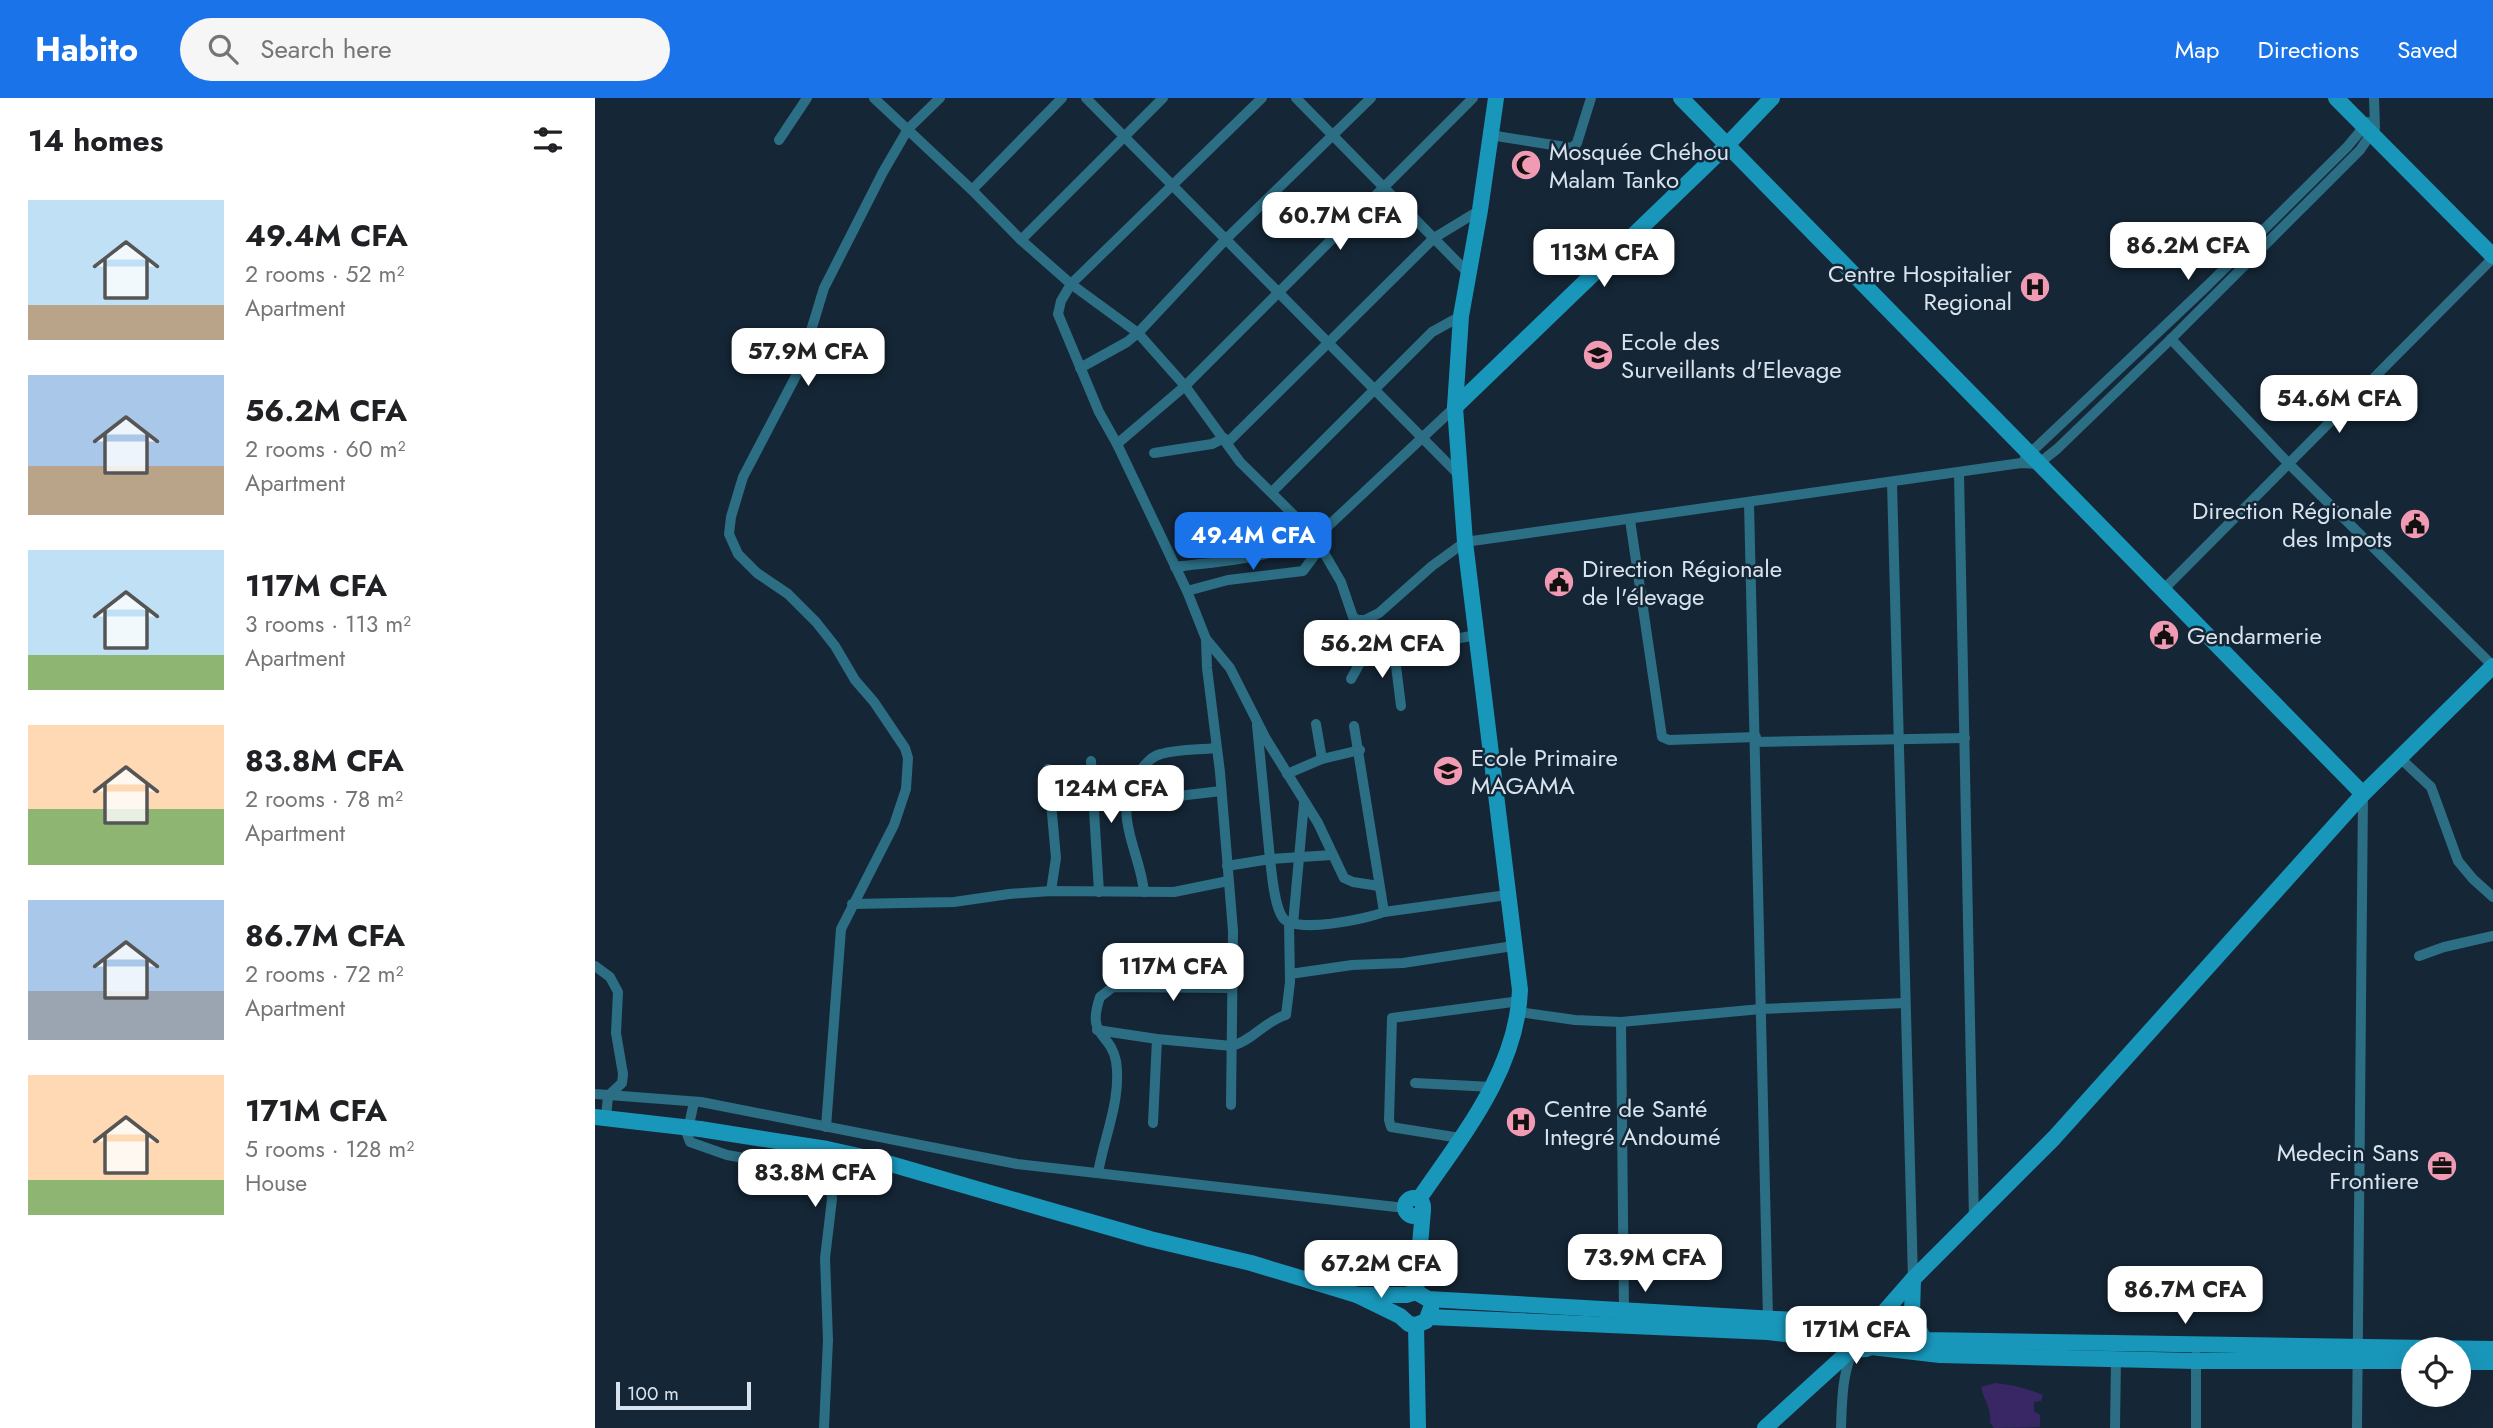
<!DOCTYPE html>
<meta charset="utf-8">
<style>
:root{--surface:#fff;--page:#f6f6f6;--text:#202124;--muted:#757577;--accent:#1a73e8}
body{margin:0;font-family:Jost,sans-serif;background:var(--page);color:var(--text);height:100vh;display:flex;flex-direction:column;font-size:26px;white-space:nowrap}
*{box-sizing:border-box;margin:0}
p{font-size:23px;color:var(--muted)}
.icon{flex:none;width:38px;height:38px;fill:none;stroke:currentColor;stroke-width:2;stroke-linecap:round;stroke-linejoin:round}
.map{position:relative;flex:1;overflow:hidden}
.drawer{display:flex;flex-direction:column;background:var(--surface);width:595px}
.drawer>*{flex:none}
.buttons{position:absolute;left:1806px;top:1239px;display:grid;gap:14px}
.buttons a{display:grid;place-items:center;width:70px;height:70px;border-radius:50%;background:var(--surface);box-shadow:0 7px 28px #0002;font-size:35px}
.scale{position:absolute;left:21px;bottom:18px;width:135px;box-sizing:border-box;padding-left:7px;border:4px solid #d8e3ed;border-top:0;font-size:19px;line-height:24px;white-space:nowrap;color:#d8e3ed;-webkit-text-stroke:5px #152636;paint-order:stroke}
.price{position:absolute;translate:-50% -60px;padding:0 16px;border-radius:14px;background:#fff;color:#222;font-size:23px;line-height:46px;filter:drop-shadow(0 2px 4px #0008)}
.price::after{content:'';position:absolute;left:50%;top:42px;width:21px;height:16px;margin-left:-10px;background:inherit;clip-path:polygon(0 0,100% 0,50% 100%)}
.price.current{background:var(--accent);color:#fff}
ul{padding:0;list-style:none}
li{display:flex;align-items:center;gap:21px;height:175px;padding:0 28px}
li span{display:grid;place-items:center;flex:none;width:196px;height:140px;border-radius:0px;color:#555}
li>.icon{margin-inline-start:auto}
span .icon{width:84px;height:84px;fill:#fffc;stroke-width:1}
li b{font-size:30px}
h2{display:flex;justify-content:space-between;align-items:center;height:84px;padding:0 28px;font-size:30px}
header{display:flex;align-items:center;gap:42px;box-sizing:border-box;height:98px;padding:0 35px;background:var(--accent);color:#fff}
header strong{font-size:33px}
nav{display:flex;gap:38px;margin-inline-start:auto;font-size:24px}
.search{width:490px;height:63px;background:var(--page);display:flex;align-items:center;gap:18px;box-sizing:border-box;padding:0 24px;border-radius:38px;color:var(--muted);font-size:26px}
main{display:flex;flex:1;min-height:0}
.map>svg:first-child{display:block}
</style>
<header>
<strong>Habito</strong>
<div class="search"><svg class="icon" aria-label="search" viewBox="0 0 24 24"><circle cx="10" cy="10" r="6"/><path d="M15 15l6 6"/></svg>Search here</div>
<nav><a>Map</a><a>Directions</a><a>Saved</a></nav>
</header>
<main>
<section class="drawer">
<h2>14 homes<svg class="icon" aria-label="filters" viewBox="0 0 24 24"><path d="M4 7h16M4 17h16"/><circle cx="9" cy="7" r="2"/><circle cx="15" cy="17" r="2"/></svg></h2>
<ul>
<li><span style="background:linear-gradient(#bfe0f5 75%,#b9a48a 0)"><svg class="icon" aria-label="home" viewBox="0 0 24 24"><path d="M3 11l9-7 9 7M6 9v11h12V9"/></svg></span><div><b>49.4M CFA</b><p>2 rooms · 52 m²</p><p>Apartment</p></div></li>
<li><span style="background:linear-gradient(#a9c7e8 65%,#b9a48a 0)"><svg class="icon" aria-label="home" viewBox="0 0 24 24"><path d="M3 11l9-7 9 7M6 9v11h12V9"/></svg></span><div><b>56.2M CFA</b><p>2 rooms · 60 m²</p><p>Apartment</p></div></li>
<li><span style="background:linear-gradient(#bfe0f5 75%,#8fb573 0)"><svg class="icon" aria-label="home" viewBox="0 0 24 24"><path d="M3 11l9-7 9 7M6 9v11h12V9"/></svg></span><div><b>117M CFA</b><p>3 rooms · 113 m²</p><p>Apartment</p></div></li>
<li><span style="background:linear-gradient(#ffd9b3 60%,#8fb573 0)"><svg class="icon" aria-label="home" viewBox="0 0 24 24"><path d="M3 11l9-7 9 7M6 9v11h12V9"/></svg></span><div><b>83.8M CFA</b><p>2 rooms · 78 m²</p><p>Apartment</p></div></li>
<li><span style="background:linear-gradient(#a9c7e8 65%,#9aa5b1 0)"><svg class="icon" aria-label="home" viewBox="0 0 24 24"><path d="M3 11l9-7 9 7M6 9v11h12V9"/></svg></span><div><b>86.7M CFA</b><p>2 rooms · 72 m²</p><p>Apartment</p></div></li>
<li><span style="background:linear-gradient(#ffd9b3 75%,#8fb573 0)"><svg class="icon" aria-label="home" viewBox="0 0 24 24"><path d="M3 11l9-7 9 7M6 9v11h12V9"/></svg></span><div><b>171M CFA</b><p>5 rooms · 128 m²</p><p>House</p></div></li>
</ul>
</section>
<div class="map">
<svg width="1898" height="1330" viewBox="0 0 1898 1330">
<rect width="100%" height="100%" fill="#152636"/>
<path fill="#382665" d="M1400,1285C1417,1287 1432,1290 1448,1297L1446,1303L1439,1304V1313L1445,1317V1329L1399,1330L1395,1325C1397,1311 1389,1303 1386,1289Z"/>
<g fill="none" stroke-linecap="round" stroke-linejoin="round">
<g stroke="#2c6e84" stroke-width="10">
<polyline points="279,0 377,92 426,142 476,186 543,235 532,244 485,270"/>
<polyline points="491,0 864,377"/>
<polyline points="701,0 873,175"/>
<polyline points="895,37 977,50 982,45 996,0"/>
<polyline points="184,42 212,0"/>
<polyline points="377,92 467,0"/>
<polyline points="426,142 568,0"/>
<polyline points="1576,241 1693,365 1898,568"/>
<polyline points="632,345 839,140 885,112"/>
<polyline points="522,346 590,288 878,0"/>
<polyline points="559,355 617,346 629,340"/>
<polyline points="1430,360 1613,187 1752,49 1773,24"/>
<polyline points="1364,375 1379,1122"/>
<polyline points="1297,384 1318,1181"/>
<polyline points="678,396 679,392 837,234 866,218"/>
<polyline points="1154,405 1173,1220"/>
<polyline points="1035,422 1067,639 1074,642 1161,639"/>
<polyline points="730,431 860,309"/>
<polyline points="715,433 645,364 590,288 543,235 631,141 776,0"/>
<polyline points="725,448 746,484 758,519 763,522 770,522 784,515 837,468 870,444 1426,365 1443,366 1462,351 1576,241 1765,52 1780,30 1779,0"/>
<path d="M580,469C611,465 645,463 675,455C695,449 710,433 730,431L722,454L708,473L633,482L592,493"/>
<polyline points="1568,492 1898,160"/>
<polyline points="611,541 635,570 671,641 723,725 749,780 758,784 784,788"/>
<polyline points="799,552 806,608"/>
<polyline points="756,581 766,563 782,556 881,537"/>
<polyline points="721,626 727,661"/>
<polyline points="662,627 675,761 737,757"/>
<polyline points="759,628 789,814"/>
<polyline points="1161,644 1370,640"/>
<polyline points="1805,660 1836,689 1863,763 1878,781 1898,799"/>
<polyline points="496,663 504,794"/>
<polyline points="453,671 461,760 456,793"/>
<polyline points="692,676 727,661 765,652"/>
<polyline points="532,704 626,693"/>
<path d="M632,768L675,761C677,776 679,808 688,820C700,836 772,821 789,814L912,797"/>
<path d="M549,794C545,751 514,715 545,673C551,665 557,658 566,656C584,651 604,652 621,650"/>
<polyline points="257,806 359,804 414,796 456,793 579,794 633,783"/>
<polyline points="698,826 709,705"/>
<polyline points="1824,858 1849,849 1898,838"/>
<polyline points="0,868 15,879 23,894 21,935 28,976 27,985 13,998 11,1020"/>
<polyline points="695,876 757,867 808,865 918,848"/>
<polyline points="924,914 980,922 1026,924 1166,911 1310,905"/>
<polyline points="1026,924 1029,1214"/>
<path d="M502,932L562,941L637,948C657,943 670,923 691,917L695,884L694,825"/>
<polyline points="820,985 897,989"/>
<polyline points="0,996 106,1004 422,1066 810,1110"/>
<polyline points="99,1004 92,1036 95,1044 132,1057 205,1070 229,1080 236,1089 237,1101 230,1160 233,1242 229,1330"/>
<polyline points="636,1007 638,833 625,674 612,570 611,541 592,493 522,346 504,314 463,216 466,203 476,186 667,0"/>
<polyline points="558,1025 562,941"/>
<polyline points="231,1029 246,831 299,727 311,691 313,660 310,650 279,604 260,582 240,548 221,524 193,496 162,475 143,456 134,436 136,419 148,379 204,272 229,190 288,74 313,31 345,0"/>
<polyline points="865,1040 796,1029 794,1022 797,920 925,903"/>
<path d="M503,1075C509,1039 527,1001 521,963C515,933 491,940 505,899L518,889L637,890"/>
<polyline points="1601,1257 1601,1330"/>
<path d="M1246,1330C1247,1303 1247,1279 1257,1254"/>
<polyline points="1520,1330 1521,1261"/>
<polyline points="1762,1330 1768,696"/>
</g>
<g stroke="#1997bb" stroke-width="16">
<polyline points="1086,0 1768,696"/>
<polyline points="1741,0 1898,158"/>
<polyline points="860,309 1132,47 1177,0"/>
<polyline points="0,1019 44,1024"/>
<polyline points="105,1031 232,1051 282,1062 454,1112 555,1141 656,1165 762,1197 805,1218 814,1226 821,1227 831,1223 836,1210"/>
<circle cx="819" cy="1109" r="9"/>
<path d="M824,1101C867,1038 922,972 925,892L870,444L860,309L866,218L885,112L901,0"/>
<polyline points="1318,1181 1317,1216 1329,1242"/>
<polyline points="821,1194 828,1112"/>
<polyline points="762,1197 811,1197 821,1194 833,1201 1268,1226 1279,1232 1329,1242 1898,1251"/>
<path d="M834,1219L1173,1234L1257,1244C1262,1251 1268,1253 1276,1249L1345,1257L1600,1263H1818"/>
<polyline points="821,1227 823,1330"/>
<polyline points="1276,1229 1318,1181 1459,1040 1768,696 1898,568"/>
<polyline points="1864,1264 1898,1264"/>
<polyline points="1170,1330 1260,1248"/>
</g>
<polyline stroke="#1997bb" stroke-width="16" points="44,1024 105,1031"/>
</g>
<defs>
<g id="mosque-disc" transform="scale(1.575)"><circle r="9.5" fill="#f19ab4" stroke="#152636"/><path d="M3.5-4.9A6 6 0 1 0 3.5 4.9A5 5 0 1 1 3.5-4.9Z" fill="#111"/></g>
<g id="hospital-disc" transform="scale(1.575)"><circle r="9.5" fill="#f19ab4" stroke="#152636"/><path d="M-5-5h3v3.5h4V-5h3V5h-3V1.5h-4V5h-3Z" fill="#111"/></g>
<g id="school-disc" transform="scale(1.575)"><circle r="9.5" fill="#f19ab4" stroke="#152636"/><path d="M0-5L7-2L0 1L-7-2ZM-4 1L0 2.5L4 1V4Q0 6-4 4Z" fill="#111"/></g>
<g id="civic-disc" transform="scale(1.575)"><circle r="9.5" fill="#f19ab4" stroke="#152636"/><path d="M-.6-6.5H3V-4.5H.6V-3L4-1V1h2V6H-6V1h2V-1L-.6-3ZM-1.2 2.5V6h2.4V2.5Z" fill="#111"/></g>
<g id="office-disc" transform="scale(1.575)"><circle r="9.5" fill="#f19ab4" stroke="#152636"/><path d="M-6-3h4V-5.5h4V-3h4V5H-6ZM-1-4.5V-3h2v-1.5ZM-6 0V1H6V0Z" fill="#111"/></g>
</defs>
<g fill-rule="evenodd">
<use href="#mosque-disc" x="931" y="67"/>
<use href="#hospital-disc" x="1440" y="189"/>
<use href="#school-disc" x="1003" y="257"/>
<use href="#civic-disc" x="1820" y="426"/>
<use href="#civic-disc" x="964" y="484"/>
<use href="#civic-disc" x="1569" y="537"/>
<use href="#school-disc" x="853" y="673"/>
<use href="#hospital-disc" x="926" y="1024"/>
<use href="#office-disc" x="1847" y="1068"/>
</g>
<g text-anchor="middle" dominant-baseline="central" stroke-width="5" stroke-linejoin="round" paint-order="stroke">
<g font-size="24" fill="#d8e3ed" stroke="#152636" text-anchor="start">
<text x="954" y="53">Mosquée Chéhou<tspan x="954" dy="28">Malam Tanko</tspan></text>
<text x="1417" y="175" text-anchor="end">Centre Hospitalier<tspan x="1417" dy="28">Regional</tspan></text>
<text x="1026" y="243">Ecole des<tspan x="1026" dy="28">Surveillants d'Elevage</tspan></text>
<text x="1797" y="412" text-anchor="end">Direction Régionale<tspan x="1797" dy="28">des Impots</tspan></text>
<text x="987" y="470">Direction Régionale<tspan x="987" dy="28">de l'élevage</tspan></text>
<text x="1592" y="537">Gendarmerie</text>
<text x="876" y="659">Ecole Primaire<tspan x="876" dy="28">MAGAMA</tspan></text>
<text x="949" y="1010">Centre de Santé<tspan x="949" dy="28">Integré Andoumé</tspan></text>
<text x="1824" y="1054" text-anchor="end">Medecin Sans<tspan x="1824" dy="28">Frontiere</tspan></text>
</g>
</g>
</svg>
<div class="buttons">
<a><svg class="icon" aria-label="locate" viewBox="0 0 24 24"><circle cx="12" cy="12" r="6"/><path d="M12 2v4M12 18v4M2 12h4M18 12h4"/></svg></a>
</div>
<div class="scale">100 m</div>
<b class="price" style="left:745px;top:154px">60.7M CFA</b>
<b class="price" style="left:1593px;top:184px">86.2M CFA</b>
<b class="price" style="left:1009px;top:191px">113M CFA</b>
<b class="price" style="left:213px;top:290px">57.9M CFA</b>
<b class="price" style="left:1744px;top:337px">54.6M CFA</b>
<b class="price current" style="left:658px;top:474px">49.4M CFA</b>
<b class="price" style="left:787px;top:582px">56.2M CFA</b>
<b class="price" style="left:516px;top:727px">124M CFA</b>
<b class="price" style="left:578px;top:905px">117M CFA</b>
<b class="price" style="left:220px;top:1111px">83.8M CFA</b>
<b class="price" style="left:1050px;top:1196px">73.9M CFA</b>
<b class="price" style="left:786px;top:1202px">67.2M CFA</b>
<b class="price" style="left:1590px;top:1228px">86.7M CFA</b>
<b class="price" style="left:1261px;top:1268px">171M CFA</b>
</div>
</main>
